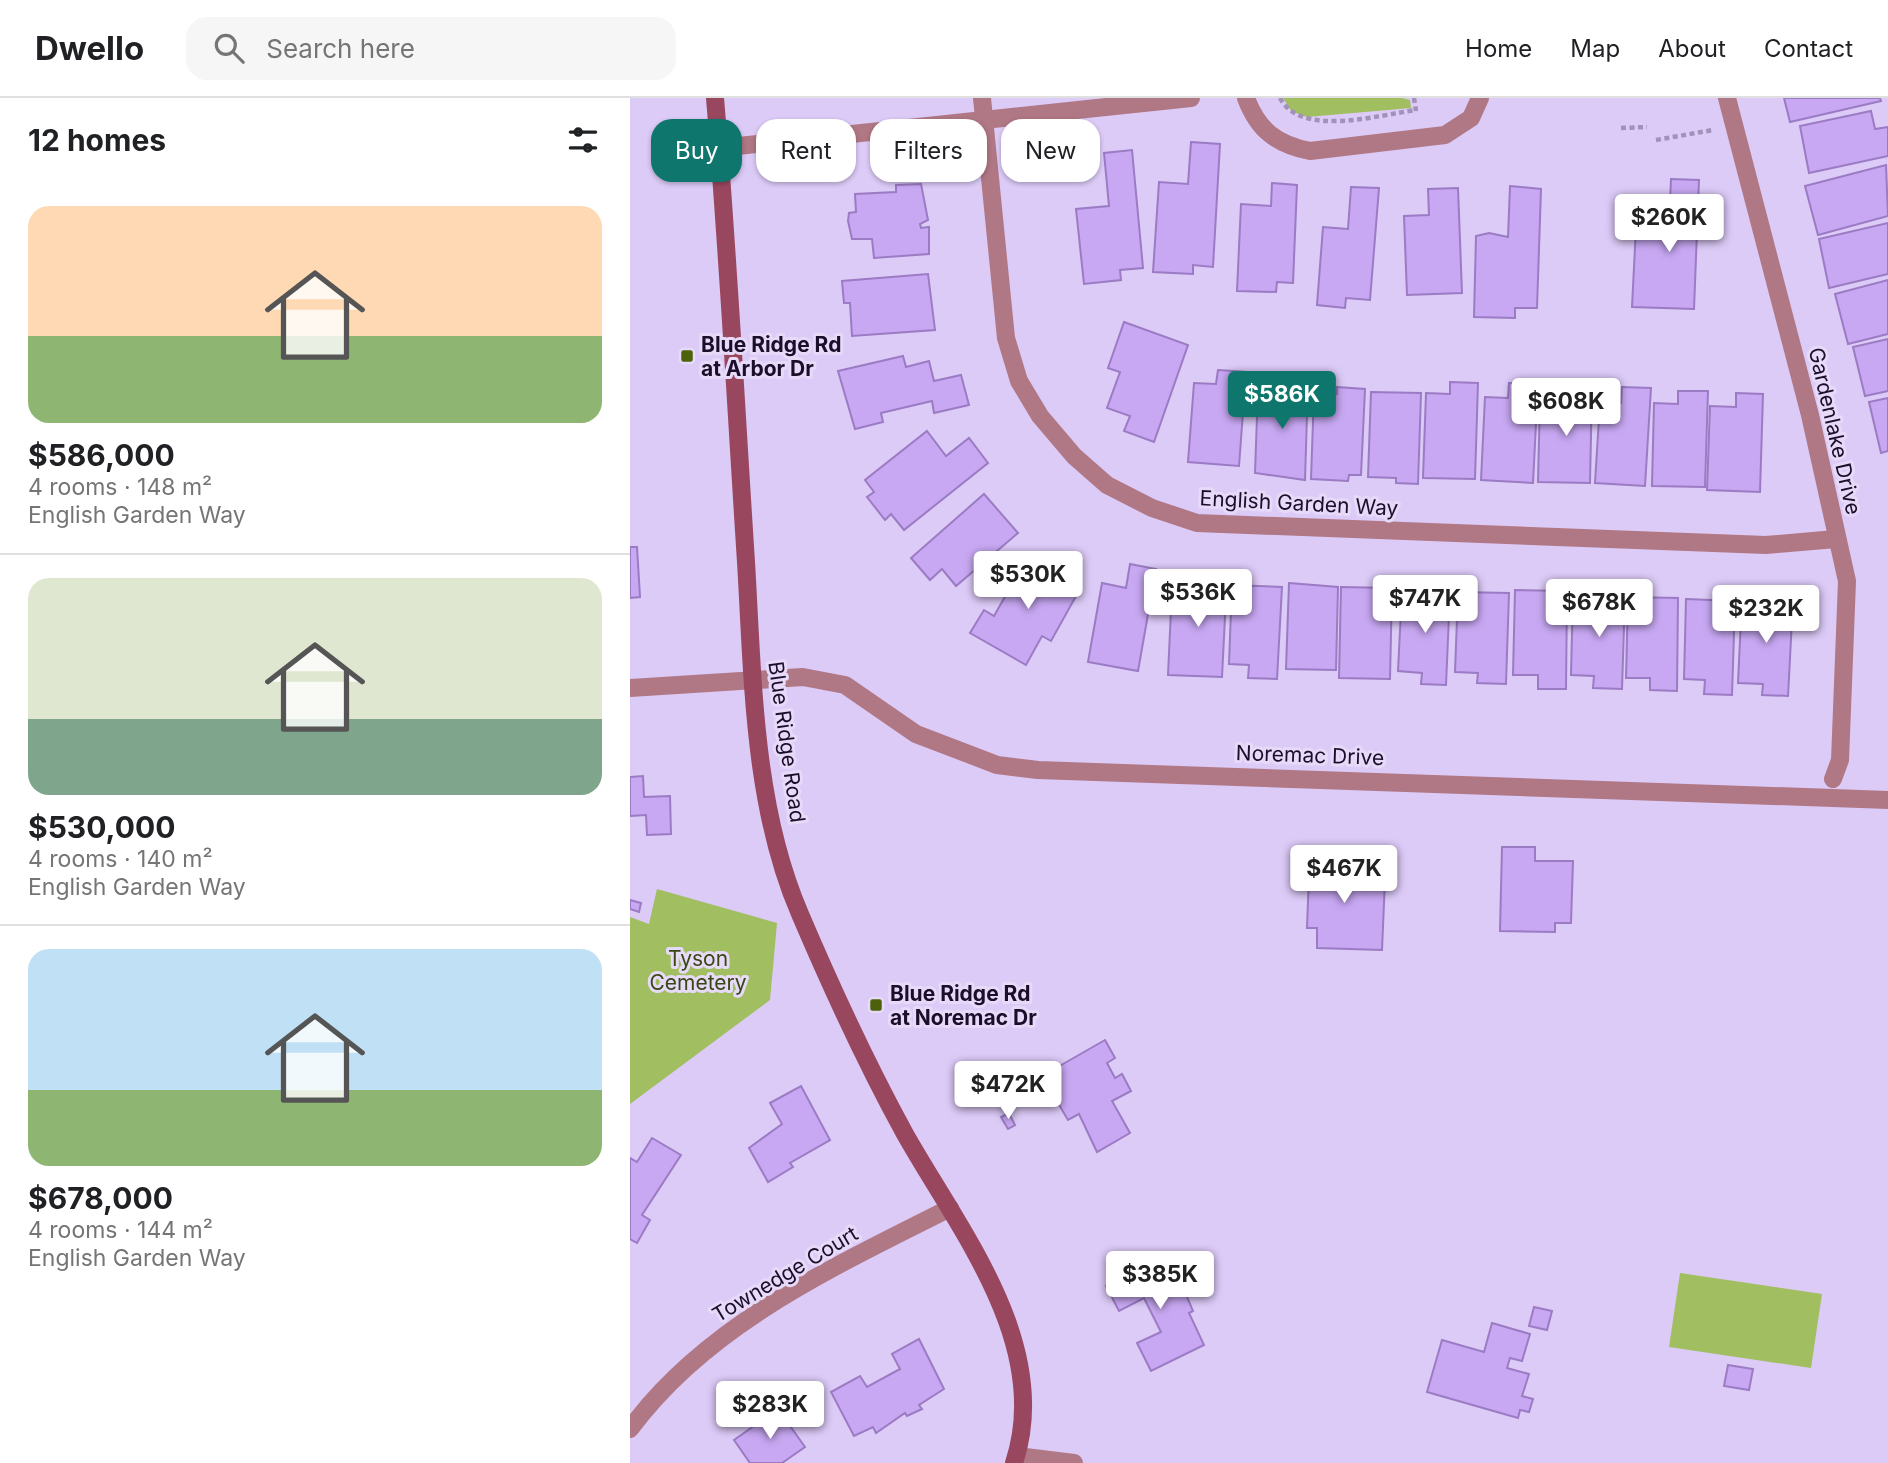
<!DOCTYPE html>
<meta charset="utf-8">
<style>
:root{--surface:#fff;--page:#f6f6f6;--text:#202124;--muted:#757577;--line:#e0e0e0;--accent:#0f766e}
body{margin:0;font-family:Inter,sans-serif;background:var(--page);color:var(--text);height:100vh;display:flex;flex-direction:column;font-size:26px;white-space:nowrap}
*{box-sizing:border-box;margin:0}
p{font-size:23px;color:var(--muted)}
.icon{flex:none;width:38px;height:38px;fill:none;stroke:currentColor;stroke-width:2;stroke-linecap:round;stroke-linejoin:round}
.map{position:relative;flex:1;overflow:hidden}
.details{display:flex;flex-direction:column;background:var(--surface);width:630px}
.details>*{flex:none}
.guide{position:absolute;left:21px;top:21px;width:665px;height:63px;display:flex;gap:14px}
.price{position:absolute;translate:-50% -60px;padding:0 16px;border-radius:7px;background:#fff;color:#222;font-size:23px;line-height:46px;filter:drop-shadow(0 2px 4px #0008)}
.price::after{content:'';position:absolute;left:50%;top:42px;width:21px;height:16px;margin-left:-10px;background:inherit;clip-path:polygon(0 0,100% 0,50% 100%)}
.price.selected{background:var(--accent);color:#fff}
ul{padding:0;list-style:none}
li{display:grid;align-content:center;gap:14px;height:371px;padding:0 28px}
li+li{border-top:2px solid var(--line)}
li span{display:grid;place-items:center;height:217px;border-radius:21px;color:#555}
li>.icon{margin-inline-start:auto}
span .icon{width:126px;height:126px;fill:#fffc;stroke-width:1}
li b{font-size:30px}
h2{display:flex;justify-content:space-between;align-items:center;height:84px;padding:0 28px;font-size:30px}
.tag{padding:0 24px;border-radius:21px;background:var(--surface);box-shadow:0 2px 5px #0004;font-size:24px;line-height:63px}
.tag.selected{background:var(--accent);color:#fff}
header{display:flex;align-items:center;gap:42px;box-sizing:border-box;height:98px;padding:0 35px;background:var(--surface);border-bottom:2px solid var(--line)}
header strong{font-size:33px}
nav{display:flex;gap:38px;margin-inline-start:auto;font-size:24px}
.search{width:490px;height:63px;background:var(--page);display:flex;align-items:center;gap:18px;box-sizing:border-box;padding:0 24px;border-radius:21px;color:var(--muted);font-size:26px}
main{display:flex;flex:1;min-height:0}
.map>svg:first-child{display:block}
</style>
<header>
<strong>Dwello</strong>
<div class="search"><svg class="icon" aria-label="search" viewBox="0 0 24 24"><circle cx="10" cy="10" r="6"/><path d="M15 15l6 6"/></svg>Search here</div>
<nav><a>Home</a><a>Map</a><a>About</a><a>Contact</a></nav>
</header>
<main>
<section class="details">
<h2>12 homes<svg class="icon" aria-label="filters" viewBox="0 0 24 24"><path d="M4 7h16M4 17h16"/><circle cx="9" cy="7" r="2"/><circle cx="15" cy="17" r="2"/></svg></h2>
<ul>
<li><span style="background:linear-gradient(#ffd9b3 60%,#8fb573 0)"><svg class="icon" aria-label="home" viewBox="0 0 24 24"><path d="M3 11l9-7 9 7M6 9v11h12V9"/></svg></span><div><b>$586,000</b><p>4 rooms · 148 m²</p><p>English Garden Way</p></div></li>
<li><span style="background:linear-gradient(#dfe7d0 65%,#7fa58c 0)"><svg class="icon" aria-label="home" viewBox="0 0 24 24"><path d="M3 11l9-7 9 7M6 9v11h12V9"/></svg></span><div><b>$530,000</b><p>4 rooms · 140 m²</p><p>English Garden Way</p></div></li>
<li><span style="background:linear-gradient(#bfe0f5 65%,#8fb573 0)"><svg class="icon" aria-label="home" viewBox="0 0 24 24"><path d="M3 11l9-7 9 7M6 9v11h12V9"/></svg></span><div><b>$678,000</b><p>4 rooms · 144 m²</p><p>English Garden Way</p></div></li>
</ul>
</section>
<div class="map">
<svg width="1258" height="1365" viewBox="0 0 1258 1365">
<rect width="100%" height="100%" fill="#dccaf7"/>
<g fill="#a1be61">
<polygon points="653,0 772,0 780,2 781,10 677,19 661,13"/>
<polygon points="27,791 147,825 140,902 0,1006 0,819 19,826"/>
<polygon points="1050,1175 1192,1196 1181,1270 1039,1249"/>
</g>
<g fill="#c8a8f3" stroke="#9b7bc3" stroke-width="2">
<polygon points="1154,0 1250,0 1251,3 1160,24"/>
<polygon points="1241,13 1245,31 1258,29 1258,58 1179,75 1170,28"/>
<polygon points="561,44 590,46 583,169 563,167 563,176 523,174 529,84 558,86"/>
<polygon points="502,52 513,170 490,172 491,182 454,186 446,111 479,108 474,55"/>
<polygon points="1256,67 1258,118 1188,137 1175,88"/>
<polygon points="1041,81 1069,82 1064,211 1002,209 1006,129 1039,130"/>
<polygon points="642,85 667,87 663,185 647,184 646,194 607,193 611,106 641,108"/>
<polygon points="291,86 298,122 290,126 291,130 299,129 299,156 244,160 242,141 222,141 218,123 219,115 226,114 225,96 266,94 266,87"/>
<polygon points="880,88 911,91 907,210 885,210 885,220 844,219 846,138 859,135 878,139"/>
<polygon points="721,89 749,90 740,202 716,200 715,210 687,207 693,129 718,131"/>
<polygon points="828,90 832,195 777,197 774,118 799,117 798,91"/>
<polygon points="1258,125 1258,176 1199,190 1189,141"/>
<polygon points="298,176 305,232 222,238 220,205 214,205 212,183"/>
<polygon points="1258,182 1258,236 1218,246 1205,196"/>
<polygon points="494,224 558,247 524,344 494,333 500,318 477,310 490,274 478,270"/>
<polygon points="1258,241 1258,293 1235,298 1223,249"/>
<polygon points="273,258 276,269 299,263 304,283 331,277 339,307 304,315 302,303 251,315 253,324 225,331 208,273"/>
<polygon points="588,272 616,274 609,368 558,364 564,285 586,286"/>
<polygon points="650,283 678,284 675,382 625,375 628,290 650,291"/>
<polygon points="820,284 848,285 845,381 793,380 796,295 820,296"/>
<polygon points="879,285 908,286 903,385 851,382 855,299 878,300"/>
<polygon points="936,288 962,289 960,385 908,384 910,302 936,302"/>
<polygon points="707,289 735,291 731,377 719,377 718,383 681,381 684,295 707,296"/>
<polygon points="992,289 1021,290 1015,388 965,385 970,304 991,305"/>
<polygon points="1048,293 1078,293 1075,389 1022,388 1024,305 1048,306"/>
<polygon points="741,294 791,295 788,386 766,385 766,380 738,379"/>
<polygon points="1106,295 1133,296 1130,394 1077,392 1080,308 1106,309"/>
<polygon points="1258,300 1258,353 1251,355 1239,304"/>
<polygon points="297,333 316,358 339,340 358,365 274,432 261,416 255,422 237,399 244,394 235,382"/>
<polygon points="354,396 388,435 326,488 312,471 300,482 281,460"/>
<polygon points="0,449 7,449 10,499 0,500"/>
<polygon points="398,458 451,489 421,543 412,538 396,567 340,535 354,512 364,518"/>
<polygon points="500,466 526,471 508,573 458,564 472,485 496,490"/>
<polygon points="566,478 597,479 592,579 538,577 542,490 566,491"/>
<polygon points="659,485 708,489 706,572 656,571"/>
<polygon points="602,487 652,489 647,581 618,580 619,567 599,566"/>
<polygon points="711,489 762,490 760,581 709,580"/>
<polygon points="772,492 820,494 816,587 791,586 792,575 768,573"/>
<polygon points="885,492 937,493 936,591 908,591 908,577 883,577"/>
<polygon points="828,494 879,495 876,586 847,585 848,575 825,574"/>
<polygon points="943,496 995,498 992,591 963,590 964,578 941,577"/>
<polygon points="998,499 1048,500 1047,593 1020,592 1020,580 996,580"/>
<polygon points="1112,500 1163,503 1158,598 1132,597 1133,586 1108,585"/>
<polygon points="1056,501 1105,503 1102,597 1074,596 1075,582 1054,581"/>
<polygon points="13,678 14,699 40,698 41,736 17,737 16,717 0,718 0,679"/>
<polygon points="872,749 905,749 905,763 943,763 941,825 925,825 925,834 870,833"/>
<polygon points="680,750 710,751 710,779 755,781 752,852 687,850 687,830 677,830"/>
<polygon points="0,802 11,805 9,814 0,811"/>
<polygon points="475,942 485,960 477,965 485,980 492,976 501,993 482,1003 500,1035 467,1054 449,1016 438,1022 412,978"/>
<polygon points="171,988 200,1042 160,1065 163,1069 138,1084 119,1050 152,1026 140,1005"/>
<polygon points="379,1015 385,1027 378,1031 371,1019"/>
<polygon points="22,1040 51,1057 12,1117 20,1122 7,1145 0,1141 0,1060 7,1064"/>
<polygon points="539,1156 563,1213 559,1215 574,1247 521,1273 507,1245 531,1234 514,1200 489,1213 476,1188"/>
<polygon points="904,1209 922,1213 917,1232 899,1228"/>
<polygon points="862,1225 900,1236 892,1263 880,1260 877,1270 899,1276 892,1298 903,1301 899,1314 890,1312 888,1320 797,1294 812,1242 854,1254"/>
<polygon points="289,1241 314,1291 289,1307 292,1311 277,1318 275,1315 246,1335 243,1329 224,1338 201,1294 230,1278 237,1289 270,1271 262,1256"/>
<polygon points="1098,1267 1123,1271 1119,1292 1094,1288"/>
<polygon points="148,1311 175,1349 152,1365 120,1365 104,1342"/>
</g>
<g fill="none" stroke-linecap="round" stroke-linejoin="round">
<g stroke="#a291b9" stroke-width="4.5" stroke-dasharray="5 3.5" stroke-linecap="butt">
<path d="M650,0C671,40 748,17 786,12"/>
<polyline points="784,0 786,13"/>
<polyline points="991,30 1017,29"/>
<polyline points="1026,42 1083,32"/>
</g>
<g stroke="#b07784" stroke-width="18">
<polyline points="352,0 376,240 389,283 410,318 444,358 477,387 522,410 567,425 1136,447 1206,441"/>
<path d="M616,0C628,32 646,46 680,53L815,37L841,20L850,0"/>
<polyline points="1097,0 1180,317 1217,483 1210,662 1203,681"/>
<polyline points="89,50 561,0"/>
<polyline points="0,590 173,579 215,587 286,636 367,667 408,672 1258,702"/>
<path d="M0,1331C78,1225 206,1168 320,1110"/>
<polyline points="387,1358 444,1365"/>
</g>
<path stroke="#99475f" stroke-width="18" d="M85,0C98,154 106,310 116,464C123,580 123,708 170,816C202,891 236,965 275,1036C329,1132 423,1247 384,1365"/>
</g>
<g fill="#4b610b" stroke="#e7daf9" stroke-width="2.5">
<rect x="50" y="251" width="14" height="14" rx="3.5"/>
<rect x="239" y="900" width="14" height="14" rx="3.5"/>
</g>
<g text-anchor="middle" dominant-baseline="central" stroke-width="6" stroke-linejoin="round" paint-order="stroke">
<g font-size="21" font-weight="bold" fill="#1b0e2a" stroke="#e7daf9" text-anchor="start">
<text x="71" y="246">Blue Ridge Rd<tspan x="71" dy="24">at Arbor Dr</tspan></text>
<text x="260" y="895">Blue Ridge Rd<tspan x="260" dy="24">at Noremac Dr</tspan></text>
</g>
<g font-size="21" fill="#1b0e2a" stroke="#e7daf9">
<text transform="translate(1205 333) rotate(77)">Gardenlake Drive</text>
<text transform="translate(669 405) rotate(3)">English Garden Way</text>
<text transform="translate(157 644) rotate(82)">Blue Ridge Road</text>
<text transform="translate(680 657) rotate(2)">Noremac Drive</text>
<text transform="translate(155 1176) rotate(-31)">Townedge Court</text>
</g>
<g font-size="21" fill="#384712" stroke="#e7daf9">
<text x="68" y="860">Tyson<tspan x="68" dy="24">Cemetery</tspan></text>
</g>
</g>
</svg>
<b class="price" style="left:1039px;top:156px">$260K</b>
<b class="price selected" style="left:652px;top:333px">$586K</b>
<b class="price" style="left:936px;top:340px">$608K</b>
<b class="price" style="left:398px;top:513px">$530K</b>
<b class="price" style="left:568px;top:531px">$536K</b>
<b class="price" style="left:795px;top:537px">$747K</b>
<b class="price" style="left:969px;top:541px">$678K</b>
<b class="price" style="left:1136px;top:547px">$232K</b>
<b class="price" style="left:714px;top:807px">$467K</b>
<b class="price" style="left:378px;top:1023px">$472K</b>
<b class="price" style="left:530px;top:1213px">$385K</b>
<b class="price" style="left:140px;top:1343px">$283K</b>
<div class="guide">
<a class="tag selected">Buy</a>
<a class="tag">Rent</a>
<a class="tag">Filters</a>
<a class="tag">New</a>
</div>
</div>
</main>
